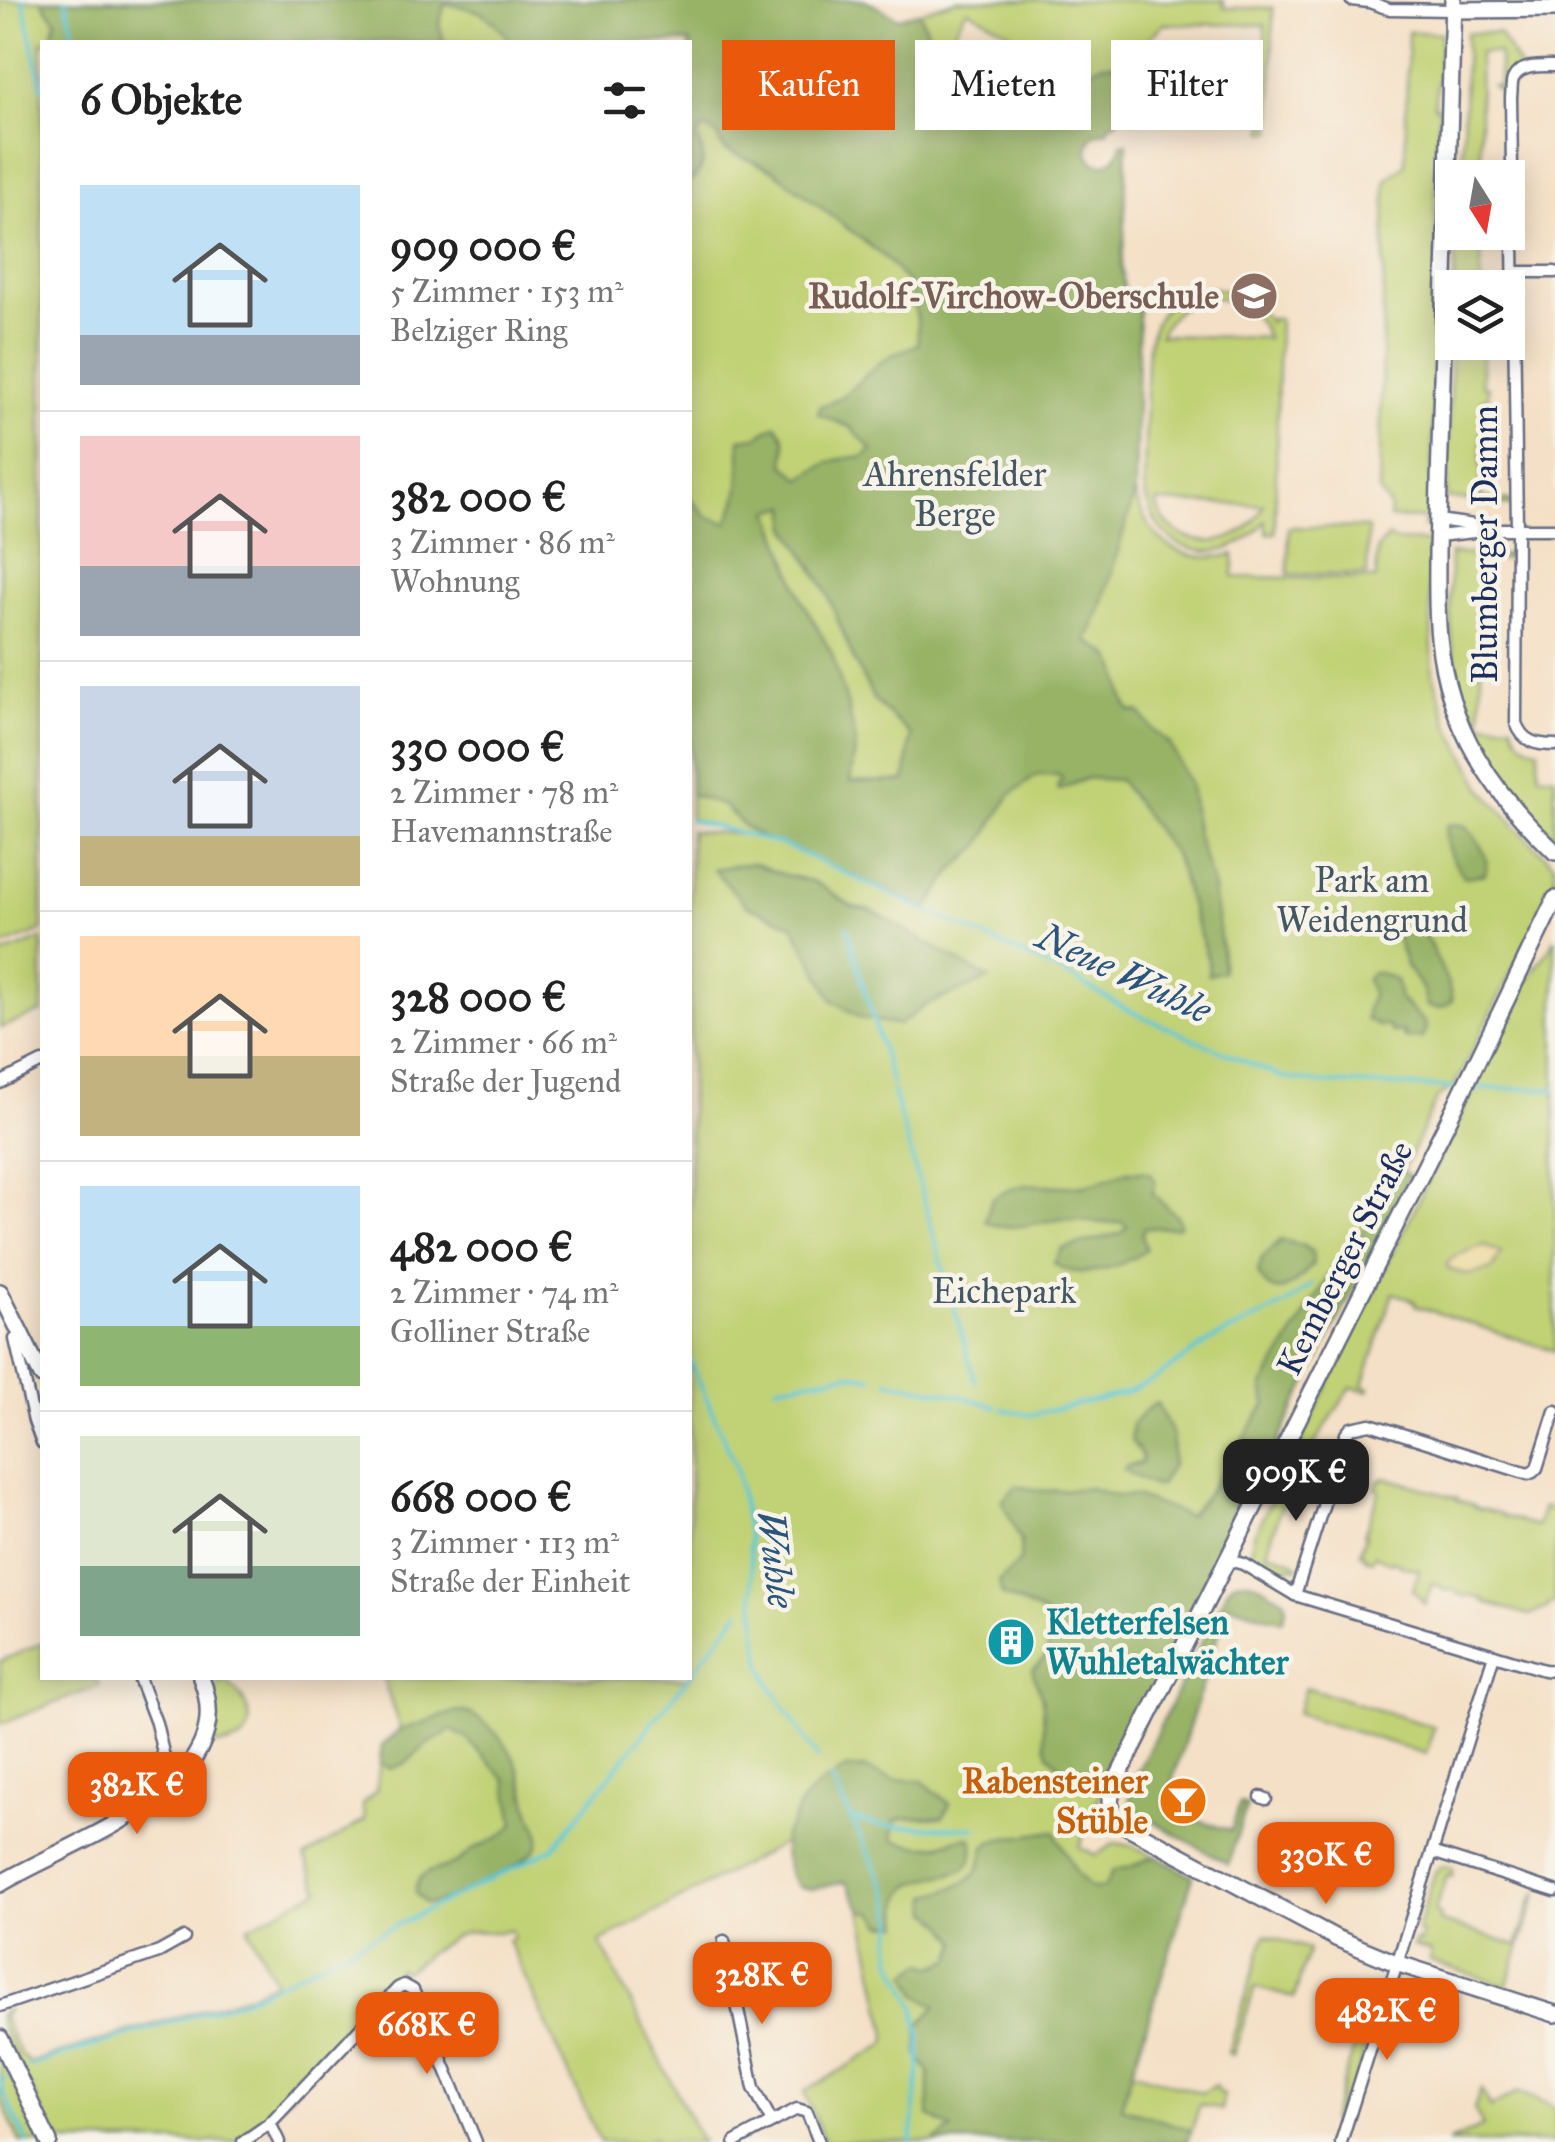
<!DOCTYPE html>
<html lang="de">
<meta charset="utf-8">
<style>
:root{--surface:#fff;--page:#f6f6f6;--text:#222;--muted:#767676;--line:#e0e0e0;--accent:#ea580c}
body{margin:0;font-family:"IM FELL Great Primer",serif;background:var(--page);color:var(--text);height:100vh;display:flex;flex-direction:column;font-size:38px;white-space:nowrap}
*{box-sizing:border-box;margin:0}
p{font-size:32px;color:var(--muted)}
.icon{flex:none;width:55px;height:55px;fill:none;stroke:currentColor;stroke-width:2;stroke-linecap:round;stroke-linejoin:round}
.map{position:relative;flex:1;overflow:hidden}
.drawer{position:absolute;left:40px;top:40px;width:652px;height:1640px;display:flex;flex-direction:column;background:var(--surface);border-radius:0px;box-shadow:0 5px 25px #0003}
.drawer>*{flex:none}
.guide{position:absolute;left:722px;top:40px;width:682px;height:90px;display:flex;gap:20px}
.needle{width:65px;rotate:169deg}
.buttons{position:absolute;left:1435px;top:160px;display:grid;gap:20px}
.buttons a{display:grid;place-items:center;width:90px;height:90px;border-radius:0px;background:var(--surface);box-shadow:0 5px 25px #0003;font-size:50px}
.price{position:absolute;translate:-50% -85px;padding:0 22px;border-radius:20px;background:var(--accent);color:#fff;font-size:32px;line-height:65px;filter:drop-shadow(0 2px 5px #0008)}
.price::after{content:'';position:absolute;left:50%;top:60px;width:30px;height:22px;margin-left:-15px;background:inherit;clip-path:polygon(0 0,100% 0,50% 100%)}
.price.selected{background:#222;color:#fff}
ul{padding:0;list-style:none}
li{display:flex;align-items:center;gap:30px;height:250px;padding:0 40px}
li+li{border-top:2px solid var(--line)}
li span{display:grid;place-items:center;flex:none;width:280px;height:200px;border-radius:0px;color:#555}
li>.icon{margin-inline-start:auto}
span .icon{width:120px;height:120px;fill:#fffc;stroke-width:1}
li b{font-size:42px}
h2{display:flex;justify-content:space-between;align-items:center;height:120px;padding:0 40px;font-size:42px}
.tag{padding:0 35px;border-radius:0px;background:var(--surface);box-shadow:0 5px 25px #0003;font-size:35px;line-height:90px}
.tag.selected{background:var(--accent);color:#fff}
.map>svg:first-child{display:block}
</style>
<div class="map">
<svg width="1555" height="2142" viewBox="0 0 1555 2142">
<rect width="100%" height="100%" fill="#f7f3e8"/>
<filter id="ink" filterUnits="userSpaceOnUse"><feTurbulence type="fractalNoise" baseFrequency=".01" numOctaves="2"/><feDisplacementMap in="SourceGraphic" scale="20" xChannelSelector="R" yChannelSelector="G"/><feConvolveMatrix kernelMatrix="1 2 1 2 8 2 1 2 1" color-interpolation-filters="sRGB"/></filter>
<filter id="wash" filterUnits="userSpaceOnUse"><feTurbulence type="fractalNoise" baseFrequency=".0048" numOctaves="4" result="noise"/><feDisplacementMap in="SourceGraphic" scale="40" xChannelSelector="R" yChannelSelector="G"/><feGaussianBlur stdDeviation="2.25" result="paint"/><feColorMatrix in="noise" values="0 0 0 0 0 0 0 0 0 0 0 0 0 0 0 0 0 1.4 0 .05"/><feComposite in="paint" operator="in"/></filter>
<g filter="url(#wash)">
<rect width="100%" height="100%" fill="#f4e0c6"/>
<g fill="#c1d174" stroke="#6e8069" stroke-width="2.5" fill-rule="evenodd">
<path d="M0,0H865L937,41L927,31L919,12L956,0H1219L1224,1V8H1273L1272,131H1265V25L1164,24L1121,64H1101L1083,74L1058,71L1118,548L1135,493C1149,544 1183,566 1234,554V577L1376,579L1377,549L1389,537L1393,541L1428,542L1433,674L1450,728L1485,792L1520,831L1555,865V885L1454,1087L1437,1098L1265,1468L1258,1481L1253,1478L1232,1521L1237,1523L1117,1767C1096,1794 1092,1816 1079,1847L1096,1855L1115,1843L1133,1846L1193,1876L1132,2071L1201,2093L1215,2085L1218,2092L1224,2094L1221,2110L1200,2104L1188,2142H825L804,2092L886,2044L887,2035L862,1910L815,1826L600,1942L702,2142H656L653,2137L643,2142H600L508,1940L514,1937L510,1930C496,1936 483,1929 468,1932C449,1935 420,1961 404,1972L399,1968L393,1975L397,1979L270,2116L233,2142H55L0,2025V2014L8,2009L3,2017L20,2054L29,2063L246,1996L275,1981L248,1927L319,1890L305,1857L365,1820L362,1804L376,1791L382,1746L400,1729L383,1678H690V831L741,834L690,820V42H42V931L0,947ZM967,9L1023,40L1002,77L946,46Z"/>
<polygon points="1408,32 1441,33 1439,70 1434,106 1439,107 1435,211 1438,252 1430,523 1424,527 1424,519 1389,518 1390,507 1379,491 1386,180 1405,165"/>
<path d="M1466,33H1499L1519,67C1514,76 1510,91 1499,92L1493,86H1499V53H1479L1481,177L1462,178Z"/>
<polygon points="1457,233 1481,233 1481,245 1487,245 1487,252 1481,253 1481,287 1454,287"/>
<path d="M1211,288C1237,291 1255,300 1269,322L1270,319H1279L1275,533H1267L1265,521C1224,575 1152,554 1144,487C1145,458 1145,430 1146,401C1147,346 1143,297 1211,288ZM1210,297C1237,300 1258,311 1267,338L1160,335C1170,312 1185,302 1210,297ZM1156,502L1262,505H1263C1245,555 1168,553 1156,502Z"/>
<polygon points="1452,322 1452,342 1482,343 1482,386 1488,387 1488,398 1482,399 1481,498 1509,501 1511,506 1447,498"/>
<polygon points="1289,527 1368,528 1367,575 1288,574"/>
<path d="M1450,554L1511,555L1507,559L1481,560V723L1512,724C1516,737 1524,746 1538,749L1539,775L1555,776V836L1539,822L1505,777L1503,778C1451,703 1449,642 1450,554Z"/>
<polygon points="42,939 42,1012 0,1028 0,955"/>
<path d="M1555,940V1351L1416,1306L1415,1301L1393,1293L1363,1385L1369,1388L1368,1391L1351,1387L1310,1451L1292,1500L1284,1498L1267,1552L1293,1561L1299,1567C1282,1567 1262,1567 1251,1551L1254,1535L1526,982Z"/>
<polygon points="1384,1477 1457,1498 1457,1500 1474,1505 1474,1507 1502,1514 1502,1516 1537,1526 1543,1507 1555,1511 1555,1602 1547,1606 1548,1608 1529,1615 1485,1602 1485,1600 1469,1595 1467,1597 1458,1594 1458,1592 1450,1589 1449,1591 1440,1588 1440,1586 1432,1584 1425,1604 1413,1590 1419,1570 1401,1566 1401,1564 1393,1561 1391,1563 1375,1555 1372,1560 1365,1558 1365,1555 1360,1553 1366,1535 1364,1534 1380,1490 1376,1489 1379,1480 1382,1481"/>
<polygon points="42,1643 42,1678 95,1678 99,1686 0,1724 0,1661"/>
<path d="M226,1681C253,1702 265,1745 217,1745L212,1740L216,1716L213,1692L219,1682Z"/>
<polygon points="1305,1687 1434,1727 1426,1754 1297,1714"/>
<polygon points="1443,1866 1452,1868 1452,1877 1447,1876 1434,1912 1440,1915 1439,1921 1517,1946 1531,1902 1538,1891 1507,1986 1438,1964 1429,1960 1431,1952 1413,1946 1415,1941 1420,1942 1422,1933 1417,1931 1435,1872"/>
<polygon points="1265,1935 1309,1949 1294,1998 1255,1987 1233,2055 1228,2053"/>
<polygon points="1365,2021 1369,2021 1372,2026 1341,2126 1335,2127 1331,2121 1362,2023"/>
<polygon points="0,2053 43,2142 20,2142 0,2098"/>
<polygon points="1481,2089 1491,2107 1518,2092 1555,2107 1555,2142 1448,2142 1483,2126 1474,2109"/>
</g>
<g fill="#98b366" stroke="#5a7162" stroke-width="2.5" fill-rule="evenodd">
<path d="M42,0H865L898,18L919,12L927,31L946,46L1041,100L1051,76L1059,70L1083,74L1101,64H1121L1119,120L1108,127L1107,131L1094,134C1073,161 1113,180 1122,144L1127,143L1124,241L1121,266L1126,306H1139L1135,493L1100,611L1087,641C1096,647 1109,652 1114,662C1123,678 1119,696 1130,711L1140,713L1152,729L1170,744L1190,785L1196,833L1212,883L1221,945L1223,971L1208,975L1209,964L1175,856L1119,780L1087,778L1059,790L1057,785L1062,780L1060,775H1037L1010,795L979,847L953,870L927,909L784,845L766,840L745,827L724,806L690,794V498L708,517L727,523C743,495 740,469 740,439L756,437L776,425C788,437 786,449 784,464L801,479C823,464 836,457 863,457L872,450L850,427L818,414L820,406C852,397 861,374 887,358C896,352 908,349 918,344L917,318L908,283L883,256L773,170L726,150L720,144L719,136L705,128L696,137C707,156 705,168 690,183V42H512C488,13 482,9 445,4L439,25L444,41L447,42H50L56,20L44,5ZM788,506V527L826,590L853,658L874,700L911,735L905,781L850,782L856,743L848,707L832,654L802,600L770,511Z"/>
<path d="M1456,824L1466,826C1477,839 1491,856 1485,874L1464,877C1453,861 1442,845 1447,825Z"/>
<polygon points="752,863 781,874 815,882 853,907 871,910 989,979 926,1005 899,1025 861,1018 833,1000 793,925 746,905 713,869"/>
<path d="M1402,915C1407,917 1412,919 1416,924C1428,936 1450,984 1452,1000C1445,1009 1438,1010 1427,1006L1423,990L1406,966L1393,925L1395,919Z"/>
<polygon points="1372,973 1381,973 1396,980 1400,999 1425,1023 1426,1029 1422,1038 1404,1038 1403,1031 1392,1032 1388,1026 1378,1026 1366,1019 1367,1009 1372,995 1367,979"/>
<path d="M1393,1165L1410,1176L1258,1481L1253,1478L1232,1521L1237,1523L1232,1534L1117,1767L1089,1789C1069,1785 1072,1780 1061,1767C1059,1765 1051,1757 1049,1755C1040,1740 1046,1717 1042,1700C1040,1690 1035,1680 1032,1670L1047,1656L1050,1627L1044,1614L1002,1595L999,1582L1020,1561L1021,1541L1002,1501L1016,1486L1045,1491L1090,1488L1115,1496H1135L1188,1516L1205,1497L1266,1404L1263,1386L1328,1276L1358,1244L1367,1218L1383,1193Z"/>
<path d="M1128,1171L1149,1172L1155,1180L1153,1194L1177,1216L1180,1224L1178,1227L1144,1228L1142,1235L1146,1250C1123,1266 1078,1283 1054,1263L1062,1249L1121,1233L1127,1226L1122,1222C1098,1226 1087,1218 1065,1219C1039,1220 1009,1235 985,1221L992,1199C1028,1176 1038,1188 1075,1186C1094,1186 1110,1176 1128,1171Z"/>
<path d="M1281,1240L1302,1245L1312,1252L1313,1264C1297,1283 1273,1307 1258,1272L1262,1258Z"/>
<path d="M1157,1403L1173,1436L1172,1465L1160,1486L1152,1485L1123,1470L1127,1466L1142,1463L1141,1455L1131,1440L1132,1424C1142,1417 1145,1408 1157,1403Z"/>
<path d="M1244,1580L1256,1583L1285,1600L1286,1610L1282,1621L1228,1604L1172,1781L1171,1802L1183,1806L1181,1815L1231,1831L1240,1803L1247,1805L1228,1864L1135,1811C1124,1797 1133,1783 1139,1769L1229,1587L1235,1581Z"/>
<path d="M458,1711C482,1712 510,1746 518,1767C524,1781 526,1797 530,1812C533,1821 541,1831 539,1841C538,1848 536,1850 531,1854C517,1867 445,1903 426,1904L415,1893C416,1869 438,1871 456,1863C463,1860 466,1853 474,1849C489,1841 503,1838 514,1824L506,1780L466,1738L451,1730L424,1747L405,1764L391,1768L380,1764L382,1746L400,1730Z"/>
<path d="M864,1768L895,1780H921L950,1804L943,1817L903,1818L895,1821L893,1836L895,1840C909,1844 924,1848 939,1845C952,1843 959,1835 972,1838C984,1894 910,1861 901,1900C899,1907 901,1917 900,1925L883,1924L875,1913L862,1910L846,1882L812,1889L799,1887L790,1875L784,1853V1836L793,1821L798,1808L804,1799L817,1787L839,1773L847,1769Z"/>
<path d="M1054,1831L1077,1873L1091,1888H1104L1113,1870L1130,1867L1155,1856L1193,1876L1121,2107L1191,2130L1188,2142H934L952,2129L929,2116V2072L918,2055L917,2028L936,2006L919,1996L908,1974L922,1963L935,1966L952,1959L958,1942L946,1925L930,1912L929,1896C948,1889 974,1885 981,1863C985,1854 981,1848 991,1842C997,1838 1041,1834 1054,1831Z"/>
</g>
<polygon fill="#eeda9e" stroke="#84847e" stroke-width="2.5" points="1484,1245 1501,1253 1492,1269 1468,1275 1448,1269 1447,1263 1457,1255"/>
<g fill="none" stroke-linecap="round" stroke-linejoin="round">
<g stroke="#5cc8d5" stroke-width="4">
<polyline points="23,0 42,88"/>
<polyline points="66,0 76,42"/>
<polyline points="690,820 784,845 1069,976 1130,1011 1281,1077 1320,1083 1460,1088"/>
<polyline points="847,927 892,1085"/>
<polyline points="1470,1088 1555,1089"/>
<polyline points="893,1091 975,1381"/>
<polyline points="690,1360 736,1467 749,1538 757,1634 762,1665 772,1688 818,1759"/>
<polyline points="888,1381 961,1396 996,1407"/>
<polyline points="776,1386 849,1374 873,1378"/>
<polyline points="1003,1409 1030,1415 1126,1393 1153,1380 1210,1341 1288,1303 1312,1284"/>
<polyline points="690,1675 740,1611"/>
<polyline points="831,1778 889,1894 895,1922 891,1939 892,1958 915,2006 920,2038 920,2062 911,2142"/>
<polyline points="853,1819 883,1826 977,1828"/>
<polyline points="28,2066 246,1999 552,1849 688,1678"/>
<polyline points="4,2077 1,2083 3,2092 27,2142"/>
</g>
</g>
</g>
<g filter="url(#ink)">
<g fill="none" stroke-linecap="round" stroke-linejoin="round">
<g stroke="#676d82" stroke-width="15">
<g id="street">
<polyline points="1351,0 1369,2 1389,9 1453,10"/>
<path d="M1555,66C1542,66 1520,64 1513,79C1511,84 1512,91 1511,97L1517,529L1516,723C1523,742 1536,745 1555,745"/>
<polyline points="1515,272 1555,272"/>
<polyline points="1438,520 1495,528"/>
<polyline points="1438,536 1501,529 1555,529"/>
<polyline points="0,1083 42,1062"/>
<polyline points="15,1339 34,1421 42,1443"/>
<polyline points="1228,1560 1243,1564 1295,1595 1544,1670 1555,1671"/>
<polyline points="1295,1595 1346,1434 1351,1428 1370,1424 1528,1474 1533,1472 1537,1468 1555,1411"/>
<polyline points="139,1678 156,1723 167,1770 173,1781"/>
<polyline points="1261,1797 1266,1799"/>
<polyline points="1432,1852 1555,1891"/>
<polyline points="724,1941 754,2088 772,2122"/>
<polyline points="0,2006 159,1952 184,1938"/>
<polyline points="270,2123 279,2142"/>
<polyline points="243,2142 270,2123 398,1988 404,1985 413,1990 476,2142"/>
<polyline points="735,2142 797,2109 807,2112 819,2142"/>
<polyline points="1341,2142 1494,1655"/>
</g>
</g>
<g stroke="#676d82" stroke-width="20">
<g id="secondary">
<path d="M1453,0L1437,552C1437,580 1436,610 1439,638C1448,728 1491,791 1555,852"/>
<polyline points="1453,10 1555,9"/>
<path d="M1555,899L1448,1121L1120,1773C1108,1799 1103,1807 1128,1827L1336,1938L1396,1963L1555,2014"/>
<polyline points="0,1292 42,1376"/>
<path d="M0,1884C70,1841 246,1788 201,1678"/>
<polyline points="0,2038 49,2142"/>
</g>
</g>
<use href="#street" stroke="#fff" stroke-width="10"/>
<use href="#secondary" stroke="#fff" stroke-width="15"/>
</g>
</g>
<defs>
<g id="school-disc" transform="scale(2.5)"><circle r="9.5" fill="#8d6e63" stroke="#f7f3e8"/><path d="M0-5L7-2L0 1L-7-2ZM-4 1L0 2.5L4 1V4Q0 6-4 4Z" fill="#fff"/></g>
<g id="building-disc" transform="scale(2.5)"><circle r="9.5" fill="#0f9aa8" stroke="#f7f3e8"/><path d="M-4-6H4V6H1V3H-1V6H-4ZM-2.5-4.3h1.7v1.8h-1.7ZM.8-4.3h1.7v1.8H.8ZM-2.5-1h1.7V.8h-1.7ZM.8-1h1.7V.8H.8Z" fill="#fff"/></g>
<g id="bar-disc" transform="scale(2.5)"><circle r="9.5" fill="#e8710a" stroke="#f7f3e8"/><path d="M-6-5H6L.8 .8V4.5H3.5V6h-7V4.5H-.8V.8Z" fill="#fff"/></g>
</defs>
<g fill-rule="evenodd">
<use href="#school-disc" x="1254" y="296"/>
<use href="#building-disc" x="1011" y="1642"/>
<use href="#bar-disc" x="1183" y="1801"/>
</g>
<g text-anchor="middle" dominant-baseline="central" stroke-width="9" stroke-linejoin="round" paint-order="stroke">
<g font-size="35" font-weight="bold" fill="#785e54" stroke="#f7f3e8" text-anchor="end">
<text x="1219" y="296">Rudolf-Virchow-Oberschule</text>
</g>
<g font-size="35" fill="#445864" stroke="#f7f3e8">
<text x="955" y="474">Ahrensfelder<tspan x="955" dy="40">Berge</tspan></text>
<text x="1372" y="880">Park am<tspan x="1372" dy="40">Weidengrund</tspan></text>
<text x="1004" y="1291">Eichepark</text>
</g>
<g font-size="35" fill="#1b2f5e" stroke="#f7f3e8">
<text transform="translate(1485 544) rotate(-90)">Blumberger Damm</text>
<text transform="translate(1345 1258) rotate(-63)">Kemberger Straße</text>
</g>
<g font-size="35" font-weight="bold" fill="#0d838f" stroke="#f7f3e8" text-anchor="start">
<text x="1046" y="1622">Kletterfelsen<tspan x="1046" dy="40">Wuhletalwächter</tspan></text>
</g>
<g font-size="35" font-weight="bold" fill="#c56008" stroke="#f7f3e8" text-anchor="end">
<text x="1148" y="1781">Rabensteiner<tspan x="1148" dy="40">Stüble</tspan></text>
</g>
<g font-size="38" font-style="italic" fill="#2b557c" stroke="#f7f3e8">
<text transform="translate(1124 973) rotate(25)">Neue Wuhle</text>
<text transform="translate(776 1559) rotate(83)">Wuhle</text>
</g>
</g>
</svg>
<div class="buttons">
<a><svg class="needle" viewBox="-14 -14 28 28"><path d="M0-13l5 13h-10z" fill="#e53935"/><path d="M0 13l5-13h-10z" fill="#767676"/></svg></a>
<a><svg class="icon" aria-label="layers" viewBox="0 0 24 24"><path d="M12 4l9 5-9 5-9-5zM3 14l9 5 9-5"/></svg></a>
</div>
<b class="price selected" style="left:1296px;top:1524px">909K €</b>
<b class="price" style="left:137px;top:1837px">382K €</b>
<b class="price" style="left:1326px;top:1907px">330K €</b>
<b class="price" style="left:762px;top:2027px">328K €</b>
<b class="price" style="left:1387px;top:2063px">482K €</b>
<b class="price" style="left:427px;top:2077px">668K €</b>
<div class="guide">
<a class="tag selected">Kaufen</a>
<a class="tag">Mieten</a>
<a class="tag">Filter</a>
</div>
<section class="drawer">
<h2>6 Objekte<svg class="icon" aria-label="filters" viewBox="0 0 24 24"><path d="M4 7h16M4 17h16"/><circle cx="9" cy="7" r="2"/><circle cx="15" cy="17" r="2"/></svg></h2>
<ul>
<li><span style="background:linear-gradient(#bfe0f5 75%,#9aa5b1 0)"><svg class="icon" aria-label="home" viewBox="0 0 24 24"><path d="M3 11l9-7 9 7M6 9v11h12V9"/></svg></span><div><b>909 000 €</b><p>5 Zimmer · 153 m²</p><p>Belziger Ring</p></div></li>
<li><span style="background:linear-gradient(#f6c9c9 65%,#9aa5b1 0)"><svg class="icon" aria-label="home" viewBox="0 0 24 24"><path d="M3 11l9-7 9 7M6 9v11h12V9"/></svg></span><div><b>382 000 €</b><p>3 Zimmer · 86 m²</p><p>Wohnung</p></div></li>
<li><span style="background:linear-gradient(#c9d6e8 75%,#c2b280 0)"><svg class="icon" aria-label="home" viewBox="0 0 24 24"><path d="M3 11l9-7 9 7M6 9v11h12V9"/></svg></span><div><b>330 000 €</b><p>2 Zimmer · 78 m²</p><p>Havemannstraße</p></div></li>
<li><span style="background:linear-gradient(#ffd9b3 60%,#c2b280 0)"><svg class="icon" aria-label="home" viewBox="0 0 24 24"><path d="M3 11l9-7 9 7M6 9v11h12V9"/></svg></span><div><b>328 000 €</b><p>2 Zimmer · 66 m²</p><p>Straße der Jugend</p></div></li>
<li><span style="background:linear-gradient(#bfe0f5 70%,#8fb573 0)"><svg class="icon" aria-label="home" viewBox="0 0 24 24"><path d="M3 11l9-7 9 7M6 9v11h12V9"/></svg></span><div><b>482 000 €</b><p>2 Zimmer · 74 m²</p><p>Golliner Straße</p></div></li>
<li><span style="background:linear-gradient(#dfe7d0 65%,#7fa58c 0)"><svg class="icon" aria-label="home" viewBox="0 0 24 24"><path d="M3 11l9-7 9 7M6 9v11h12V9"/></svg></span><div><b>668 000 €</b><p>3 Zimmer · 113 m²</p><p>Straße der Einheit</p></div></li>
</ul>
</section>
</div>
